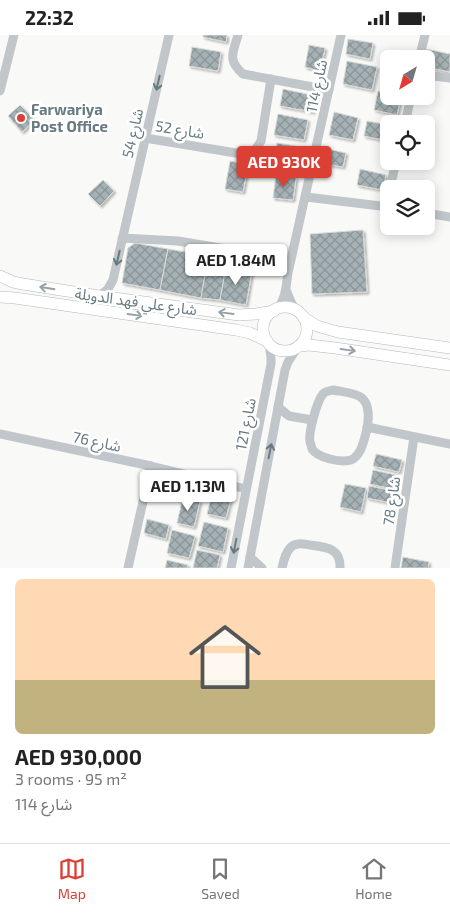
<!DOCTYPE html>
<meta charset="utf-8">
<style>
:root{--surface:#fff;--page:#f6f6f6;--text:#222;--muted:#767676;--line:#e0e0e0;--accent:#dc4035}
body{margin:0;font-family:"Exo 2","Noto Sans Arabic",sans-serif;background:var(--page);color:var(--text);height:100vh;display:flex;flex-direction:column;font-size:19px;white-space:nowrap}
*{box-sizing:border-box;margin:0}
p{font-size:16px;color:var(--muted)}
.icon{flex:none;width:28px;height:28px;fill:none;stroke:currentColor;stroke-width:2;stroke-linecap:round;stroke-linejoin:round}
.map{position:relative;height:533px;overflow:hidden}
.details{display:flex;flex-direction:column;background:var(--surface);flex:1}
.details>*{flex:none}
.needle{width:32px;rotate:217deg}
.controls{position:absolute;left:380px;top:15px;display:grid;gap:10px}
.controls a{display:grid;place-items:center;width:55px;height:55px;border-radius:8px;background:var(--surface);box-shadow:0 2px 12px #0003;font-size:25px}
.price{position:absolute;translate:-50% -42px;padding:0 11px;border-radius:5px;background:#fff;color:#222;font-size:16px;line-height:32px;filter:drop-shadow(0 1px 2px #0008)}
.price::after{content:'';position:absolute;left:50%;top:30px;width:15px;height:11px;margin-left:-8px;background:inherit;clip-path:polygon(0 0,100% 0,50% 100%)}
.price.current{background:var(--accent);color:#fff}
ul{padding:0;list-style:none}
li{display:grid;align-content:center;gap:10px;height:265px;padding:0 15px}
li span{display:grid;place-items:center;height:155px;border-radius:8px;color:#555}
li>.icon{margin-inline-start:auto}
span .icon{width:90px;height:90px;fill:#fffc;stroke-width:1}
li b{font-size:21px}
.status{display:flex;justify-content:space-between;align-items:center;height:35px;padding:0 25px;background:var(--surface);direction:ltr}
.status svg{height:14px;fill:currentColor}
.dock{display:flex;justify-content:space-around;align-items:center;height:70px;border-top:1px solid var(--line);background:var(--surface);font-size:14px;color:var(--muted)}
.dock a{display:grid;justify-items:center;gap:2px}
.dock .current{color:var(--accent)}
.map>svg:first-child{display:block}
</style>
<div class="status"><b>22:32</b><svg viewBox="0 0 49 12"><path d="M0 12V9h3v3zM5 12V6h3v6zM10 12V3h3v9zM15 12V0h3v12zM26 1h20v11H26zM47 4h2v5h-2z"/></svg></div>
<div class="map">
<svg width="450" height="533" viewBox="0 0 450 533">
<defs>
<pattern id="building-cross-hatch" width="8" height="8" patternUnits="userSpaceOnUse" patternTransform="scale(1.25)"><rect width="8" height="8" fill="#a5b1b4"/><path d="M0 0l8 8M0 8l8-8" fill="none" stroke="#8a9598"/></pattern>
<filter id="shadow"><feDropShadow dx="2" dy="2" stdDeviation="1" flood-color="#0004"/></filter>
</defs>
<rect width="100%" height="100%" fill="#f9f9f7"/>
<g fill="url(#building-cross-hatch)" stroke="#dbdbd9" filter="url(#shadow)">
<polygon points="203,0 227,0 226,7 203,2"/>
<polygon points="348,4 373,8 370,24 346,19"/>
<polygon points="309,10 325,13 320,36 305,32"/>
<polygon points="192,12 221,17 218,36 189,31"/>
<polygon points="426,14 450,19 450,37 426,32 426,24 424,24"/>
<polygon points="347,26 377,32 372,55 343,49"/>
<polygon points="283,54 316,61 313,77 280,71"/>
<polygon points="378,56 389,59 389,61 401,61 397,80 374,75"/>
<polygon points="20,70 35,85 22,97 8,81"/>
<polygon points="334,77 358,83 353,105 329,100"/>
<polygon points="278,79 308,85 304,105 274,100"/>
<polygon points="367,86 389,90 388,106 364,101"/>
<polygon points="277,108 301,112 298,131 273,126"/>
<polygon points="323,113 346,118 343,132 320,128"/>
<polygon points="230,126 248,130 243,157 225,154"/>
<polygon points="360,134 386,140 383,155 357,150"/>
<polygon points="276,140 296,143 293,165 273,163"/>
<polygon points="103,145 114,156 100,171 88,159"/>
<polygon points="363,195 367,257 312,259 310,199"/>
<polygon points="135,208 168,214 160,255 122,248 128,213"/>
<polygon points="168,214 208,221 201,263 160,255"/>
<polygon points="207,228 226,232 220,265 201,263"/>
<polygon points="226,232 252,236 246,270 220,265"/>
<polygon points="376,419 402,425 399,437 373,431"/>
<polygon points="373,435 396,440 393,454 370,449"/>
<polygon points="345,449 366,453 361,477 340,472"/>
<polygon points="369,451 394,456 392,468 367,463"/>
<polygon points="212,459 231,463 226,483 207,479"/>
<polygon points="183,462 200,466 194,492 177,488"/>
<polygon points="147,484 169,490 166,504 144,498"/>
<polygon points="204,487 228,493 223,517 198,511"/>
<polygon points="172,495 195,501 189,523 167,518"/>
<polygon points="197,515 220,520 217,533 193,533"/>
<polygon points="403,522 429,527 428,533 401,533"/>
<polygon points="167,525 188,530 187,533 165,533"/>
</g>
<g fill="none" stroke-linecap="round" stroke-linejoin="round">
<g stroke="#b2b9bb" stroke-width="12">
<g id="major">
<polyline points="0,241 13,247 23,249 99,261 239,280 256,279 274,276"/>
<polyline points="0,262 15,263 236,295 250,298 267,306"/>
<circle cx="285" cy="294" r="22"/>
<polyline points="304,283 317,291 338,297 450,313"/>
<polyline points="299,311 309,310 335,313 450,330"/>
</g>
</g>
<g stroke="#c0c6c9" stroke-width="9">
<path d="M238,0C233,18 227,25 243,39L329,55"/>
<polyline points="419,24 425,0"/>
<polyline points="426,40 450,43"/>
<polyline points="0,56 14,0"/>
<polyline points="405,89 411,61"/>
<polyline points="145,103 248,120 255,115 261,106 271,44"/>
<polyline points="390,154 396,126"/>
<polyline points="306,162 389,172"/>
<polyline points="386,172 389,158"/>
<polyline points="426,178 450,182"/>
<polyline points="122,203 178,206 226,214"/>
<polyline points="286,255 292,269 301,280"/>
<polyline points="99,261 108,254 113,245 169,0"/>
<path d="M276,275C286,265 286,251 288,238L341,0"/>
<path d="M333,355C342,357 355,357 362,363C374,374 366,401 361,414C359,418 356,423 351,425C341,428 318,423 312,414C312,413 310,407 310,407C308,398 317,366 323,359C325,356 329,356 333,355Z"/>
<polyline points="278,372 289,381 312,385"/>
<polyline points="367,392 450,409"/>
<polyline points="0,399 151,431 246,454"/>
<polyline points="250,522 262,533"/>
<polyline points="128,533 151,431"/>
<polyline points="231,533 271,329 271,323 269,308"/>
<polyline points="248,533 285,335 288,327 297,313"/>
<path d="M282,533C284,525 285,518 291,512C297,507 304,509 310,510C326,512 341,513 340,533"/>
<polyline points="395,533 414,402"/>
</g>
<use href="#major" stroke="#fff" stroke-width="11"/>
</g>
<defs><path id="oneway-shaft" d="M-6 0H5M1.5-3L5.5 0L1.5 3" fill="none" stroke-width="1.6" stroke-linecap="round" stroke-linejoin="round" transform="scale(1.25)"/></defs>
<g stroke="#667a81">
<use href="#oneway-shaft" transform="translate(158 48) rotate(103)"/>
<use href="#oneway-shaft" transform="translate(118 223) rotate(103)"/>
<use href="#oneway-shaft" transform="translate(270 416) rotate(-79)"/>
<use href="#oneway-shaft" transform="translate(235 511) rotate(101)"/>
</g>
<g stroke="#94a2a7">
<use href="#oneway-shaft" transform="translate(47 253) rotate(-171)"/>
<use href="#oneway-shaft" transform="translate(226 278) rotate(-172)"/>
<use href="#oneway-shaft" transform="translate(135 280) rotate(8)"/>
<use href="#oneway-shaft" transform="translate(348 315) rotate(8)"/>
</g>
<circle fill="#dc4035" stroke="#fff" stroke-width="2" cx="21" cy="83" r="5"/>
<g text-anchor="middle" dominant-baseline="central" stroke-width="5" stroke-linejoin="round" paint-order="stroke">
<g font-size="15" fill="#667a81" stroke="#fff">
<text transform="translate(316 51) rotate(-78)">شارع 114</text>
<text transform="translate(180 94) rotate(9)">شارع 52</text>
<text transform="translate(132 98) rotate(-77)">شارع 54</text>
<text transform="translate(136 266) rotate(8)">شارع علي فهد الدويلة</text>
<text transform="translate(245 389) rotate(-79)">شارع 121</text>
<text transform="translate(97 406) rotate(12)">شارع 76</text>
<text transform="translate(391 466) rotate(-82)">شارع 78</text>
</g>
<g font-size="15" font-weight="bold" fill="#667a81" stroke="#fff" text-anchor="start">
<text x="31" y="74">Farwariya<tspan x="31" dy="17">Post Office</tspan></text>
</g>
</g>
</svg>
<div class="controls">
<a><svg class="needle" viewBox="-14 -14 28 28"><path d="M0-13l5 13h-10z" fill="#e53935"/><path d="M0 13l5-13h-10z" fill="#767676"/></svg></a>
<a><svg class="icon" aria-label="locate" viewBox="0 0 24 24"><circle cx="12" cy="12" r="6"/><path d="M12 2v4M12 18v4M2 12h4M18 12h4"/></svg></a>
<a><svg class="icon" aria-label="layers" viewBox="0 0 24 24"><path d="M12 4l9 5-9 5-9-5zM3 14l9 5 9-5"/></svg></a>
</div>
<b class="price current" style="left:284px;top:153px">AED 930K</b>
<b class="price" style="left:236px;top:251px">AED 1.84M</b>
<b class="price" style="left:188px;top:477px">AED 1.13M</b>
</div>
<section class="details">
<ul>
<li><span style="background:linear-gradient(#ffd9b3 65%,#c2b280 0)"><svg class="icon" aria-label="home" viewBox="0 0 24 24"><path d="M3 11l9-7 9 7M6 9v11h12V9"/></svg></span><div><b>AED 930,000</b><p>3 rooms · 95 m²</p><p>شارع 114</p></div></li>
</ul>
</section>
<nav class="dock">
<a class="current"><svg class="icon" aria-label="map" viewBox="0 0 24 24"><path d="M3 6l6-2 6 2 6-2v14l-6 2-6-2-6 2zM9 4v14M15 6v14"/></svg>Map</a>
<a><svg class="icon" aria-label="saved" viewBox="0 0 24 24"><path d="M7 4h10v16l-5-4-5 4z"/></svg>Saved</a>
<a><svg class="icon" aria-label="home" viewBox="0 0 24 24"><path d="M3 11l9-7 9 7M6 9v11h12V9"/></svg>Home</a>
</nav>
